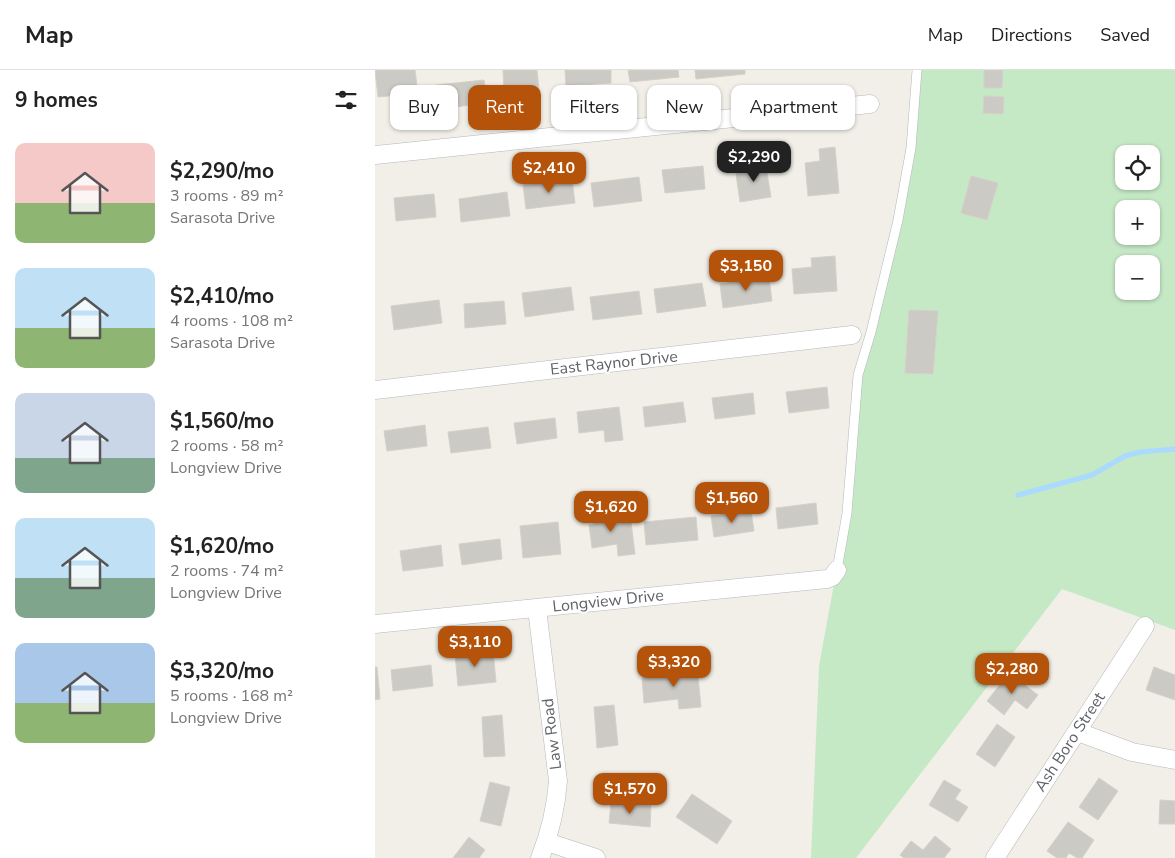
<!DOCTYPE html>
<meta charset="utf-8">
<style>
:root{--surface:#fff;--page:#f2f2f2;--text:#222;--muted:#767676;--line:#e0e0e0;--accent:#b45309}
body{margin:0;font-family:"Nunito Sans",sans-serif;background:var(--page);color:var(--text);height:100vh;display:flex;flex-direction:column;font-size:19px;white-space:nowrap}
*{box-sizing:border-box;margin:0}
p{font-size:16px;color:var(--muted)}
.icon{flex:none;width:28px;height:28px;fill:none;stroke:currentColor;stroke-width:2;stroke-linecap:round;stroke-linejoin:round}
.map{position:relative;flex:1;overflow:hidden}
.details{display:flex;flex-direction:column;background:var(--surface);width:375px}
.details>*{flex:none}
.top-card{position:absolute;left:15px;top:15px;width:475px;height:45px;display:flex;gap:10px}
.controls{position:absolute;left:740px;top:75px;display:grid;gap:10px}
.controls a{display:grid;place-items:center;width:45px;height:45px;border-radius:10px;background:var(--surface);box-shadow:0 1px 4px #0004;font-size:25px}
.price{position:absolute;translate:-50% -42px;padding:0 11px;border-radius:10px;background:var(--accent);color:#fff;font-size:16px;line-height:32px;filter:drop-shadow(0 1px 2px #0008)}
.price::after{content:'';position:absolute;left:50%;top:30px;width:15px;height:11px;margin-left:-8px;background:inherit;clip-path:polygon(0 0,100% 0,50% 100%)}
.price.current{background:#222;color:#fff}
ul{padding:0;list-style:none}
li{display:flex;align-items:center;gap:15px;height:125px;padding:0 15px}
li span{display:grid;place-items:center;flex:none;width:140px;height:100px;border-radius:10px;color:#555}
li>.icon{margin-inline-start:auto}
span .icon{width:60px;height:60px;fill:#fffc;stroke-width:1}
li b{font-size:21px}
h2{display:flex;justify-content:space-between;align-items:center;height:60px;padding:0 15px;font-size:21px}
.pill{padding:0 18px;border-radius:10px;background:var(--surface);box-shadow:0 1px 4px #0004;font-size:18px;line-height:45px}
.pill.current{background:var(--accent);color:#fff}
header{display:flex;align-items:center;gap:30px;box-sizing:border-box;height:70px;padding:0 25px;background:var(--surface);border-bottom:1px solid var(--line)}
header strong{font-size:24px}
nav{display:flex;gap:28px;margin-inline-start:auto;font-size:18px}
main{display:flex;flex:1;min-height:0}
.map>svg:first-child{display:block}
</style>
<header>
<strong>Map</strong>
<nav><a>Map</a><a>Directions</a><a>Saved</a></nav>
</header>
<main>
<section class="details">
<h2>9 homes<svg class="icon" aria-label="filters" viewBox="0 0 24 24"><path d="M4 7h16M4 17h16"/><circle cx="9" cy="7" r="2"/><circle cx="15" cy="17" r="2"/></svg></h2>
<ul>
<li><span style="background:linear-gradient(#f6c9c9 60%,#8fb573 0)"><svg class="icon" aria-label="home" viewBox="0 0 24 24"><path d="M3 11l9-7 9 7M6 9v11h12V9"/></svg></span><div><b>$2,290/mo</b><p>3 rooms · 89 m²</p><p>Sarasota Drive</p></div></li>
<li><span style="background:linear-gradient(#bfe0f5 60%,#8fb573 0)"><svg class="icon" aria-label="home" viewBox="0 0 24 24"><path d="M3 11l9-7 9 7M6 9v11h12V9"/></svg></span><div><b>$2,410/mo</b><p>4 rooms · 108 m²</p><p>Sarasota Drive</p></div></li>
<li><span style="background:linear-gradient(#c9d6e8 65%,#7fa58c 0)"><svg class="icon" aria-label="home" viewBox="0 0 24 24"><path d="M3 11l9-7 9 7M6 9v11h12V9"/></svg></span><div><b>$1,560/mo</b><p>2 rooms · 58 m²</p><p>Longview Drive</p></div></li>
<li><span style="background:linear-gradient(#bfe0f5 60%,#7fa58c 0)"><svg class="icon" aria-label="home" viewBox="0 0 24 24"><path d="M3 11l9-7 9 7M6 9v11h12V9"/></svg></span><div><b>$1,620/mo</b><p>2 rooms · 74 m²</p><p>Longview Drive</p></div></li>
<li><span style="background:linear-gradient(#a9c7e8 60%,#8fb573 0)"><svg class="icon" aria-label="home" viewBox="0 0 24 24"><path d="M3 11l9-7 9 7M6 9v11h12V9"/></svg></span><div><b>$3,320/mo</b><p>5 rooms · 168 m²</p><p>Longview Drive</p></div></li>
</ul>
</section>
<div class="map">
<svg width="800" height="788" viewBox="0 0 800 788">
<rect width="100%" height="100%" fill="#f1efe8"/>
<path fill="#c5e8c5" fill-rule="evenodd" d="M542,0H800V560L687,519L481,788H436L444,596L472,443L483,305L521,155L538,52ZM749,84H776V111H749ZM749,139H776V166H749ZM749,194H776V221H749Z"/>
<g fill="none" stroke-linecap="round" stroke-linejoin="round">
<polyline stroke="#aadaff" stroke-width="5" points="643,425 717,405 750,386 765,382 800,379"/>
</g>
<g fill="#cccac5" stroke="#d6d1c6">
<polygon points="0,0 40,0 43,23 3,27"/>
<polygon points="128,0 162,0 165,29 150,31 149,19 129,20"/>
<polygon points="190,0 236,0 236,13 191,16"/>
<polygon points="253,0 303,0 304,7 255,12"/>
<polygon points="320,0 370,0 370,4 321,9"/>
<polygon points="609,0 628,0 627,18 609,18"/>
<polygon points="109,10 112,33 63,39 61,15"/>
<polygon points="609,26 629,27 628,44 608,43"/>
<polygon points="460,77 464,123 433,126 430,93 445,91 444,79"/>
<polygon points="390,91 396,127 365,132 361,104 376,102 374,94"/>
<polygon points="328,96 330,119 290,123 287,100"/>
<polygon points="596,106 623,113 612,150 586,143"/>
<polygon points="264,107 267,131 219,137 216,113"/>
<polygon points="197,109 200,133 151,139 148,115"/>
<polygon points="132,122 135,146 86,152 84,129"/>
<polygon points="59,124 61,147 21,151 19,128"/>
<polygon points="460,186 462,221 419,224 417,199 437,197 436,188"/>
<polygon points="394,207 397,231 348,238 345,214"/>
<polygon points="327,213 331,236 282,243 279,219"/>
<polygon points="196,217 199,240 150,247 147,223"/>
<polygon points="264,221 267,244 218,250 215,227"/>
<polygon points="64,230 67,253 19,260 16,236"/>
<polygon points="129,231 131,254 90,258 89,234"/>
<polygon points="534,240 563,241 558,304 530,303"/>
<polygon points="452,317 454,338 414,343 411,322"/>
<polygon points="378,323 380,344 340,349 337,328"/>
<polygon points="308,332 311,352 270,357 268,337"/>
<polygon points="244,337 248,370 230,372 229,360 204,363 202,342"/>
<polygon points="180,348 182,368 142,374 139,353"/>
<polygon points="50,355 52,376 12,381 9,361"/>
<polygon points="113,357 116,378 76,383 73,362"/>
<polygon points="441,433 443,454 403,459 401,438"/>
<polygon points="232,437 234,454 256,452 260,484 243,486 242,474 217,478 214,455 219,454 217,439"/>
<polygon points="376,441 379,461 339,467 336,446"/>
<polygon points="321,447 323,470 271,475 269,452"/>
<polygon points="183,452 186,484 148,488 145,456"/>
<polygon points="125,469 127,489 87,495 84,474"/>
<polygon points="66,475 68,496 28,501 25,481"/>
<polygon points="118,580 121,612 83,616 80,584"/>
<polygon points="56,595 58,616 18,621 16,600"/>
<polygon points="322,596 326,637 304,639 303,629 269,633 267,608 300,604 299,598"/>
<polygon points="0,597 2,597 5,629 0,630"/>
<polygon points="779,597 800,605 800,630 771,620"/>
<polygon points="634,603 663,625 652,639 640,630 629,645 612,631"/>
<polygon points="239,635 243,675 222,678 219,637"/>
<polygon points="127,645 130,686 109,687 107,647"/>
<polygon points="622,654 640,667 620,697 601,684"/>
<polygon points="724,708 743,721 723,750 704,737"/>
<polygon points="569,710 586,720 580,729 593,737 583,752 554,735"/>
<polygon points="115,712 135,717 126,756 105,751"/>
<polygon points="317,724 357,751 342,774 301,747"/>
<polygon points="785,730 800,731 800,754 784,754"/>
<polygon points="236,733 276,736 275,757 234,753"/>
<polygon points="693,752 719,770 707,788 702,788 694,783 691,788 682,788 672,781"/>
<polygon points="560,766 576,779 569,788 529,788 525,785 536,771 548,780"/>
<polygon points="94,767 110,780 104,788 78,788"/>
</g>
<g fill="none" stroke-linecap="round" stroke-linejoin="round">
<g stroke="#b5b8bc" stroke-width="10">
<polyline id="service" points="462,500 472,443 483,305 496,262 523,150 536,78 542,0"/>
</g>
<g stroke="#b5b8bc" stroke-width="19">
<g id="minor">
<polyline points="0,85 495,34"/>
<polyline points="0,320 477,265"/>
<path d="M162,539L183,711C181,738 175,763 165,788"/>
<polyline points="0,554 452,509 457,507 462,500"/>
<polyline points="703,662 757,682 800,690"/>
<polyline points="172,772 221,788"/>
<polyline points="620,788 770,556"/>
</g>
</g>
<use href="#service" stroke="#fff" stroke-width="9"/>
<use href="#minor" stroke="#fff" stroke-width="18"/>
</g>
<g text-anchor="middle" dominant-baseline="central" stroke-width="4" stroke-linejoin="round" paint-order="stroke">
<g font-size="16" fill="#5f6368" stroke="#fff">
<text transform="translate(239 293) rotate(-6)">East Raynor Drive</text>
<text transform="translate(233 531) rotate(-6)">Longview Drive</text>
<text transform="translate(177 664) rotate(-97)">Law Road</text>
<text transform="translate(695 672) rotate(-57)">Ash Boro Street</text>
</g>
</g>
</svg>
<div class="controls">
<a><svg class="icon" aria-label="locate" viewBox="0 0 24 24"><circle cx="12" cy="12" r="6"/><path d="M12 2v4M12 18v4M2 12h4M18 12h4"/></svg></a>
<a>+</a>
<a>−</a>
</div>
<b class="price current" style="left:379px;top:113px">$2,290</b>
<b class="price" style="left:174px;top:124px">$2,410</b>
<b class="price" style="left:371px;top:222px">$3,150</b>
<b class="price" style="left:357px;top:454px">$1,560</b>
<b class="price" style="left:236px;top:463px">$1,620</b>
<b class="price" style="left:100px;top:598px">$3,110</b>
<b class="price" style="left:299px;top:618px">$3,320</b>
<b class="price" style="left:637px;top:625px">$2,280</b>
<b class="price" style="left:255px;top:745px">$1,570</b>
<div class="top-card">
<a class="pill">Buy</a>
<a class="pill current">Rent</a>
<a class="pill">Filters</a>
<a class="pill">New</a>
<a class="pill">Apartment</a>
</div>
</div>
</main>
